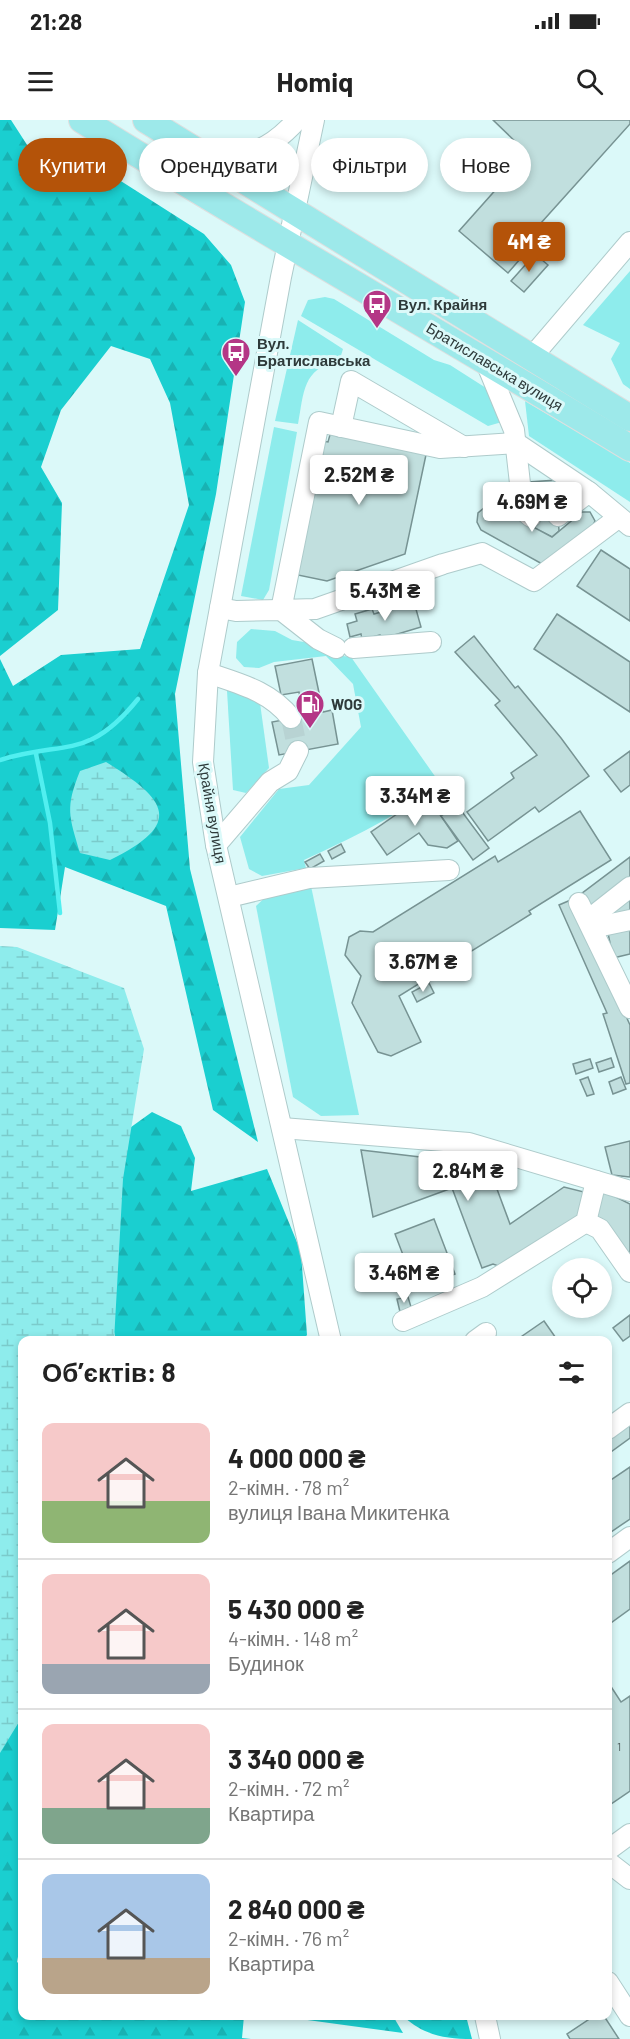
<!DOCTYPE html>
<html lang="uk">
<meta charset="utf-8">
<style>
:root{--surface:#fff;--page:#f2f2f2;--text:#222;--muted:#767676;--line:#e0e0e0;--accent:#b45309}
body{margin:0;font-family:Barlow,sans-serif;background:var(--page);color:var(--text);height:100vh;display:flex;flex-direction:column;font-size:22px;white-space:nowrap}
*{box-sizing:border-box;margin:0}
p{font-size:20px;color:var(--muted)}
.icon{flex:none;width:33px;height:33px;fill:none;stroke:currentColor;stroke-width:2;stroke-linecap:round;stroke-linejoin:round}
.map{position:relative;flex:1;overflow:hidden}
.side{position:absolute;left:18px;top:1216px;width:594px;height:684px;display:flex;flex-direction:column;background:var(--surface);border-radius:12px;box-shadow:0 3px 9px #0003}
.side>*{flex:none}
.banner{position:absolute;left:18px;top:18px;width:594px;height:54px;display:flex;gap:12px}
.tools{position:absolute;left:552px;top:1138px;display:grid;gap:12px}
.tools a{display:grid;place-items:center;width:60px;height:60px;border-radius:50%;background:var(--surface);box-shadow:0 3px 9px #0003;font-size:30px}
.price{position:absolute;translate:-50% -51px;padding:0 14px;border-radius:6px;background:#fff;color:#222;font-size:20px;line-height:39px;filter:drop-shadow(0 2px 3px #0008)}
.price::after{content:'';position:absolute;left:50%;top:36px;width:18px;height:14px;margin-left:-9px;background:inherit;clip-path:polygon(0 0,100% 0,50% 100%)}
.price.selected{background:var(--accent);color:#fff}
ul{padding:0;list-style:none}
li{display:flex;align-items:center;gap:18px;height:150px;padding:0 24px}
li+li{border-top:2px solid var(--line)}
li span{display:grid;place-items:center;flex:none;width:168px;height:120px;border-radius:12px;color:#555}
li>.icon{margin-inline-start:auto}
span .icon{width:72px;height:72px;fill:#fffc;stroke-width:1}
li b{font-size:26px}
h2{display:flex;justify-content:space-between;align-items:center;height:72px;padding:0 24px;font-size:26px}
.tag{padding:0 21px;border-radius:27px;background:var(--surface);box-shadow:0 3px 9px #0003;font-size:21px;line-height:54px}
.tag.selected{background:var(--accent);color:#fff}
.status{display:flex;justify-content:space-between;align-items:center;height:42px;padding:0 30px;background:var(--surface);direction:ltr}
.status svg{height:16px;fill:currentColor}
header{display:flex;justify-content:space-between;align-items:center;height:78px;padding:0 24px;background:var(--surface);font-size:27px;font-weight:700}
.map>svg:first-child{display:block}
</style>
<div class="status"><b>21:28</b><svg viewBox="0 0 49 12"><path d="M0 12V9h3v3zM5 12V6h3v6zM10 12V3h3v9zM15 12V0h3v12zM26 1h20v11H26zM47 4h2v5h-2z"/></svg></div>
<header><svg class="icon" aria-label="menu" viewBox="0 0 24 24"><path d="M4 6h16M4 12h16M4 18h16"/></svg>Homiq<svg class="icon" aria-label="search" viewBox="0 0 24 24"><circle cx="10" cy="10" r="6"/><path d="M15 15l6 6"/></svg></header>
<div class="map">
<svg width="630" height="1919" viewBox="0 0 630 1919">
<defs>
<pattern id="forest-firs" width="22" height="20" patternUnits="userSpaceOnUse" patternTransform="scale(1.5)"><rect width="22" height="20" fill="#1acfd0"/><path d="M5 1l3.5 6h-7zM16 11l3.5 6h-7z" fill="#18b2b3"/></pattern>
<pattern id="wetland-marsh" width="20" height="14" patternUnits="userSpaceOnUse" patternTransform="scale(1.5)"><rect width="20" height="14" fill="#8eecec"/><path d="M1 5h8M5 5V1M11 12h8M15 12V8" fill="none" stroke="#7bcbcb"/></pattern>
</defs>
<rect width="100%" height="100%" fill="#dbf9f9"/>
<g fill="#8eecec">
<polygon points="630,151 630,269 623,264 611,239 620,223 583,205"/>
<polygon points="325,177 334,179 434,240 450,245 497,275 502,302 488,306 301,196 308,180"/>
<path d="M298,200L343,229L339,242C302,247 304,274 298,304L275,301Z"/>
<polygon points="525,281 630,343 630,382 529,316"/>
<polygon points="274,307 297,312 269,470 263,480 241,476"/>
<path d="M251,509L275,511L292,520L328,526L335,535L351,537L439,662C401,695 350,719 304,740L306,748L262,756L249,749L240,717L279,669L309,665L361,607L353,564L326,536L274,542L259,548L244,547L236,538L237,522Z"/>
<polygon points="237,568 260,583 269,648 246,673 233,670 227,571"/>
<polygon points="311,766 359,995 321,996 293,977 256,786 270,773"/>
</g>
<g fill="url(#forest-firs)">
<polygon points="0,0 11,0 31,31 58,21 204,114 231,145 245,182 216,374 175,574 190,749 258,1022 213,990 166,786 65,747 55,810 0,808 0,539 13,566 61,535 140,529 189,385 170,283 150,239 111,226 61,290 41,347 62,383 58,490 0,536"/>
<polygon points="152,992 181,1006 195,1038 191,1071 267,1049 301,1132 307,1215 302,1221 116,1221 111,1198 120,1015"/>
<polygon points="0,1595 22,1606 22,1816 17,1842 22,1846 22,1896 244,1896 242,1918 251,1919 0,1919"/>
<polygon points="278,1896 393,1896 403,1913"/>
<path d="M403,1896H466L472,1919C445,1919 423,1915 403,1896Z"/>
</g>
<g fill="url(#wetland-marsh)">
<path d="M106,642C168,680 184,704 110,740L80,733C69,696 65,688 80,651Z"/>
<polygon points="0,826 17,827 124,868 144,929 123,1059 114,1221 22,1221 22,1597 0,1633"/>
</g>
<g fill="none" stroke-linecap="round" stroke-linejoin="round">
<g stroke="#51eff0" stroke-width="4.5">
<polyline points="36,634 50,703 60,793"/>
<path d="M0,640C65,620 88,641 138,579"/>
</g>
</g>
<g fill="#c1dfde" stroke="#779393" stroke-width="1.5">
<polygon points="493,0 630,0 630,4 541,103 547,108 508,153 459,111 499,66 492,60 522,28"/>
<polygon points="535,134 548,145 524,172 511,161"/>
<polygon points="331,311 427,330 405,434 327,461 293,454 322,321 328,322"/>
<polygon points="556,360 559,411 552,417 532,407 529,362"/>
<polygon points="494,386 552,417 582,392 590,392 595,401 593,405 544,445 481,410 477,402 478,393 485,387"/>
<polygon points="601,430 630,449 630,501 577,466"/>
<polygon points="414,482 421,507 381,519 380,515 362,520 361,514 350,517 347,504 357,501 355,494 372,489 374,494"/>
<polygon points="557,494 630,542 630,592 534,529"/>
<polygon points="474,516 515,568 518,566 561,618 589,656 539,692 535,687 488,721 467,692 514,658 511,653 537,635 495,585 500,581 455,532"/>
<polygon points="312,539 323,592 332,590 338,624 279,635 272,602 304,596 299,572 281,575 275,546"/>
<polygon points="630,631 630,665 621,672 604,650"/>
<polygon points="426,674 458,721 447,728 428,725 419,713 387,735 371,712"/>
<polygon points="457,685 489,728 473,740 441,696"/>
<polygon points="580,691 611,740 529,791 531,794 399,876 421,922 391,936 378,932 352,883 361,856 345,835 349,817 360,811 373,812 495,736 498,742"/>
<polygon points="341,724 345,732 332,739 328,731"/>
<polygon points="320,734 324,741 310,749 305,742"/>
<polygon points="630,737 630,760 592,789 581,774"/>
<polygon points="573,779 630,905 630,963 626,964 603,894 607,893 559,785"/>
<polygon points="630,781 630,794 612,797 610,785"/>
<polygon points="630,808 630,834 613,838 608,813"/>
<polygon points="429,863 434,873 417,882 412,872"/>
<polygon points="611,938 614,947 599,952 596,943"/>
<polygon points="590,939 593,948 576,954 573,944"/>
<polygon points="588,957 594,974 587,976 580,960"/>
<polygon points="621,957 626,969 613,974 609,962"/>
<polygon points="630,1021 630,1057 612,1055 605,1027"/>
<polygon points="361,1030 488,1045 510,1104 564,1067 584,1072 582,1093 501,1147 493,1144 482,1148 452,1068 373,1097"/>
<polygon points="602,1070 630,1084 630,1139 602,1099 591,1094"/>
<polygon points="434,1099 455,1154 416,1169 395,1114"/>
<polygon points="408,1177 411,1187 400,1192 397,1179"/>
<polygon points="630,1195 630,1216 623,1221 613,1208"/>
<polygon points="544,1201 558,1221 515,1221"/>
<polygon points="630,1301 630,1318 608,1334 608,1317"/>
<polygon points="630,1347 630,1399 608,1414 608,1362"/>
<polygon points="630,1441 630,1489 608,1505 608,1457"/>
<polygon points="608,1562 621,1582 630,1576 630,1671 608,1686"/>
<polygon points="594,1896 604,1896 619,1919 570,1919 567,1914"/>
</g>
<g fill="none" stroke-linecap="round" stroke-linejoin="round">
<polyline stroke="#b8d3d3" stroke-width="20" stroke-dasharray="20 10" stroke-linecap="butt" points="291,598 298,631"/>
<g stroke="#aecbcb" stroke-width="22">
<g id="minor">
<polyline points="314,0 281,157 208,553 203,642 216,725 331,1221"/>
<path d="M201,33C247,36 264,36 297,0"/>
<polyline points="531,238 630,122"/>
<polyline points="485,240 514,310 523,390 531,397"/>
<polyline points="341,307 351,261 464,327"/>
<polyline points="589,372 516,323 440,328 319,302 281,490 315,489 443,444 482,433 534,461 618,398"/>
<polyline points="558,396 589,372 630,406"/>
<polyline points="220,488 236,491 281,490 318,519 336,528"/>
<polyline points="353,528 431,522"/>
<path d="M208,553C240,564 270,571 291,598"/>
<polyline points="216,725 270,662 288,651 298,631"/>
<polyline points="229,777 309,758 449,750"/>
<polyline points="579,783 630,888"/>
<polyline points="588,800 630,767"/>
<polyline points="592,808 630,800"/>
<polyline points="282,1008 469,1023 630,1071"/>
<polyline points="586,1102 600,1109 630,1152"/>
<polyline points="403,1201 482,1167 586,1102 596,1061"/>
<polyline points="475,1221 486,1213"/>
<polyline points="608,1309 630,1293"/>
<polyline points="608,1433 630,1417"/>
<polyline points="608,1730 630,1714"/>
<polyline points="608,1742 630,1759"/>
<polyline points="608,1862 630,1896"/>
<polyline points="485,1896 490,1919"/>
</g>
</g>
<g stroke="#dedfdf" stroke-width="28">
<g id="major">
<path d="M82,0C263,112 448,217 630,328"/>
<polyline points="146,0 630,298"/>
</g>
</g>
<use href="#minor" stroke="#fff" stroke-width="20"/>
<use href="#major" stroke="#9de9ea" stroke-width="26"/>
</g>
<defs>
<g id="bus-pin" transform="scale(1.5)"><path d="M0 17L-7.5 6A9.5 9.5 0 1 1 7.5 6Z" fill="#b43686" stroke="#dbf9f9"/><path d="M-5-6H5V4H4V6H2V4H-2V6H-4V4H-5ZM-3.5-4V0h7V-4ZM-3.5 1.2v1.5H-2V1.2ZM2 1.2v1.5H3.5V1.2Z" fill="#fff"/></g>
<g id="fuel-pin" transform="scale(1.5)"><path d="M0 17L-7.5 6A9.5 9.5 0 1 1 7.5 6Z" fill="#b43686" stroke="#dbf9f9"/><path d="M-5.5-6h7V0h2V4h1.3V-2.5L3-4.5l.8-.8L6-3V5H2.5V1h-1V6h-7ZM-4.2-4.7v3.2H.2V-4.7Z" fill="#fff"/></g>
</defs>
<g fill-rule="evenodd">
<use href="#bus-pin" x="377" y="184"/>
<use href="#bus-pin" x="236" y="232"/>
<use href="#fuel-pin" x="310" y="584"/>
</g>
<g text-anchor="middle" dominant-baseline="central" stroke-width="6" stroke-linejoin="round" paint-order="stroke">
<g font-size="12" fill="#536363">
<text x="619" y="1626">1</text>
</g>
<g font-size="15" font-weight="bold" fill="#2e3a3a" stroke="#dbf9f9" text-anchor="start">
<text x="398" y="184">Вул. Крайня</text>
<text x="257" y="223">Вул.<tspan x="257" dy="17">Братиславська</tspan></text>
<text x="331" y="584">WOG</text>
</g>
<g font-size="15" fill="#2e3a3a" stroke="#dbf9f9">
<text transform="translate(495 246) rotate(31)">Братиславська вулиця</text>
<text transform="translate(213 693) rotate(80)">Крайня вулиця</text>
</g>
</g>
</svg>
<div class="tools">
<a><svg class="icon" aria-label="locate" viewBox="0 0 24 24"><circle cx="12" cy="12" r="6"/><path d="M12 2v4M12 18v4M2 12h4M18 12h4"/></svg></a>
</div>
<b class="price selected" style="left:529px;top:153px">4M ₴</b>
<b class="price" style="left:359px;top:386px">2.52M ₴</b>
<b class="price" style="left:532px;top:413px">4.69M ₴</b>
<b class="price" style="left:385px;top:502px">5.43M ₴</b>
<b class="price" style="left:415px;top:707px">3.34M ₴</b>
<b class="price" style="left:423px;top:873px">3.67M ₴</b>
<b class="price" style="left:468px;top:1082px">2.84M ₴</b>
<b class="price" style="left:404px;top:1184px">3.46M ₴</b>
<div class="banner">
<a class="tag selected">Купити</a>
<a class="tag">Орендувати</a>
<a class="tag">Фільтри</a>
<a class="tag">Нове</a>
</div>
<section class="side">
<h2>Об’єктів: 8<svg class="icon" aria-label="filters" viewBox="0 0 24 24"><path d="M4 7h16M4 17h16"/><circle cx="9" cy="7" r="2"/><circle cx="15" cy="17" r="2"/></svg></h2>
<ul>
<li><span style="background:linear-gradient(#f6c9c9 65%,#8fb573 0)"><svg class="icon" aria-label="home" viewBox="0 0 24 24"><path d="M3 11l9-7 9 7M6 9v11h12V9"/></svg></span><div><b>4 000 000 ₴</b><p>2-кімн. · 78 m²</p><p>вулиця Івана Микитенка</p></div></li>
<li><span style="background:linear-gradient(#f6c9c9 75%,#9aa5b1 0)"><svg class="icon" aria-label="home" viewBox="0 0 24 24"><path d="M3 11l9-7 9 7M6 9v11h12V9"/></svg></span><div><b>5 430 000 ₴</b><p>4-кімн. · 148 m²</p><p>Будинок</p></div></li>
<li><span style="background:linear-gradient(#f6c9c9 70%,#7fa58c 0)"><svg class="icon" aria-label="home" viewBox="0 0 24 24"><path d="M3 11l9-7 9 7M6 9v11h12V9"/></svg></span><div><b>3 340 000 ₴</b><p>2-кімн. · 72 m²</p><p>Квартира</p></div></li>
<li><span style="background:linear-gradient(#a9c7e8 70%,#b9a48a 0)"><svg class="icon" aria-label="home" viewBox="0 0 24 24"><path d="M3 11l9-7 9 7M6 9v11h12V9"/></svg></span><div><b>2 840 000 ₴</b><p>2-кімн. · 76 m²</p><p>Квартира</p></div></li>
</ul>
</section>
</div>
